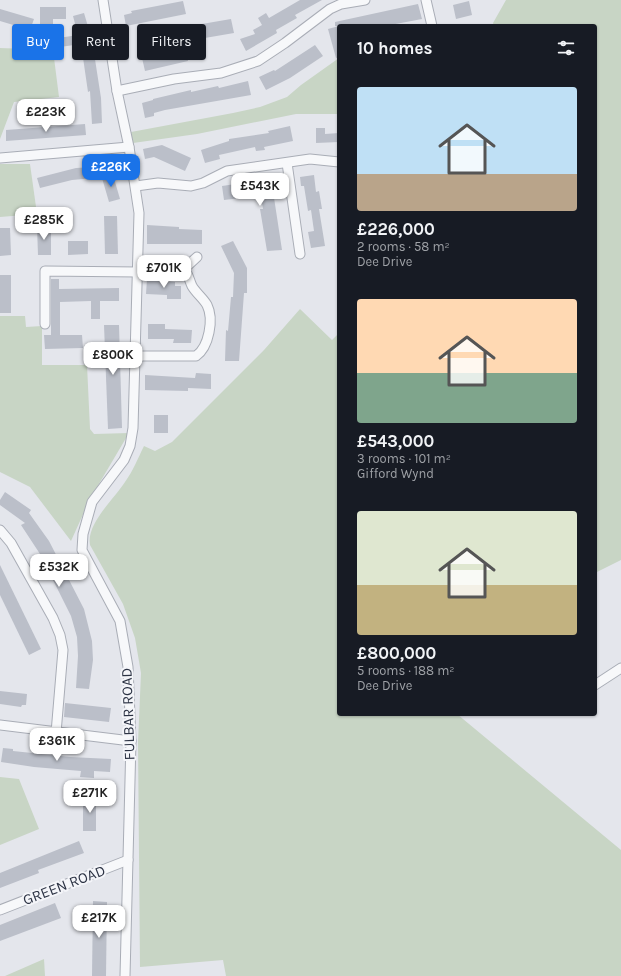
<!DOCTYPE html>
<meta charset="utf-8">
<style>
:root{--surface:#171b24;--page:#20242c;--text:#f1f3f6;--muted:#9ea1a6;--accent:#1a73e8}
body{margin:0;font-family:Karla,sans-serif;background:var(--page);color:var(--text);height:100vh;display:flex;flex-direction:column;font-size:15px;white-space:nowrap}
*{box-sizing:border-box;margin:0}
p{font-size:13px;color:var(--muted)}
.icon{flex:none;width:22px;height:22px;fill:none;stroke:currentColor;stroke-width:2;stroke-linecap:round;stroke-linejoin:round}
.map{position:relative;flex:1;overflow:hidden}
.sheet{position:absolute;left:337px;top:24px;width:260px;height:692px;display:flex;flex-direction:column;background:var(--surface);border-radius:4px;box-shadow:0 1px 3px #0004}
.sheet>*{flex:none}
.guide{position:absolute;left:12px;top:24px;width:265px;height:36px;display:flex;gap:8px}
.price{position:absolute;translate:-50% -34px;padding:0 9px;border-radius:8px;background:#fff;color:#222;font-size:13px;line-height:26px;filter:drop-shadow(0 1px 2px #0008)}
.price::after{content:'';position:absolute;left:50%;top:24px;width:12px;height:9px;margin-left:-6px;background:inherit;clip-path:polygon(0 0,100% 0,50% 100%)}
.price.selected{background:var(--accent);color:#fff}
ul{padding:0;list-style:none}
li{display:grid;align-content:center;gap:8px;height:212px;padding:0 20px}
li span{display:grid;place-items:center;height:124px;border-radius:4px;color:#555}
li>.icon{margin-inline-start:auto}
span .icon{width:72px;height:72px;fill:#fffc;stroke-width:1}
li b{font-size:17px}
h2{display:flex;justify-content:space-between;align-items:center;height:48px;padding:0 20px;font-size:17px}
.pill{padding:0 14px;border-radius:4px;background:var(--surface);box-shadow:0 1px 3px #0004;font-size:14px;line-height:36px}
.pill.selected{background:var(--accent);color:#fff}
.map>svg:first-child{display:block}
</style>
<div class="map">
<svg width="621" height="976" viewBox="0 0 621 976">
<rect width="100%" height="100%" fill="#e4e6ec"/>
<g fill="#c8d5c5">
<polygon points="506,0 621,0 621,560 595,573 595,26 494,26 493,23"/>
<polygon points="0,48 53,50 59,97 14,102 0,139"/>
<polygon points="339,58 339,114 296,114 197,134 133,143 131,132 233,113 260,107 287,97 301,85"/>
<polygon points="0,164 30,164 37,214 0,217"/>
<path d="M300,309L332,340L339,333V714H457L621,850V976H226L223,960L140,967L138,742L141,673L135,638L123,604L90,545C86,524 114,499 125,482C133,471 138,458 144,446L155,451L172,442L264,350Z"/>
<polygon points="0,316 25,316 26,327 42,326 42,365 87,365 90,429 94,434 129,433 90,499 71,541 30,487 0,472"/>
<polygon points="0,777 19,779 39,829 0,845"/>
<polygon points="44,959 45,976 5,976"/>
</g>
<g fill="#bbbfc9">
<polygon points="300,0 322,0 295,15 297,18 276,30 277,33 246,51 240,39 255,34 253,30 262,25 258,18 266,13 269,18"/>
<polygon points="183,1 186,14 126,26 124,15 132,13 131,11"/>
<polygon points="469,1 472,15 456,19 453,5"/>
<polygon points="418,4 422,19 385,26 335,26 335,22"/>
<polygon points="40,7 66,7 66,19 53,19 53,24 40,24"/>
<polygon points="0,9 34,19 30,30 0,21"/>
<polygon points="84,13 92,40 101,98 102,123 92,124 90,91 88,92 81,44 53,48 52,39 78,35 73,16"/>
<polygon points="231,19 234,33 199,39 196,25"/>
<polygon points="339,26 339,57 336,58 328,29"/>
<polygon points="315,45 323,56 290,78 266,90 259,77 274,70 275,71"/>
<polygon points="185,47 188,61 145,71 142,58"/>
<polygon points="248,81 251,95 165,110 154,113 154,116 145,118 142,103 153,100 153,99 191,90 191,92 218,86 219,88"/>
<polygon points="85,124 86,135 6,141 6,130"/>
<polygon points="290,126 293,141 264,147 265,150 256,151 255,147 219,155 220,159 205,163 201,150 229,141 229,139 269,133 268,131"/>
<polygon points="316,128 325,128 325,134 339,133 339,142 316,143"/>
<polygon points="162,145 191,158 185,171 154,157 145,159 143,149"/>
<polygon points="93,167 94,178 72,180 40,188 37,178 76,168"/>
<polygon points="113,175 120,199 109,202 102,178"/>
<polygon points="314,175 316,192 319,191 322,209 319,209 325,246 311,248 308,232 314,231 311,210 308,211 304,186 301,186 300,177"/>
<polygon points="265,176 265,179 271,178 282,250 267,251 260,209 263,209 260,190 241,193 241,198 224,200 222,186 249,182 249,178"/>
<polygon points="104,216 117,216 118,254 105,254"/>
<polygon points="147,225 179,227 179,229 202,230 202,244 147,244"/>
<polygon points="37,227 51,227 51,255 38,255"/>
<polygon points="0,228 10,228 11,255 0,256"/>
<polygon points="68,241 88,241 88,254 68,255"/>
<polygon points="233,241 247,268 247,293 244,293 239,361 225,361 226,330 228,331 231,297 233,297 234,273 221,246"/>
<rect x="0" y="275" width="11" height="38"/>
<polygon points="51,279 59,279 59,289 119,288 119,301 100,301 100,319 91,319 91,301 60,302 60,335 82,335 83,348 45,349 44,335 51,335"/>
<polygon points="147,279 175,282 175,286 181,286 181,299 167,299 167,295 146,294"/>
<polygon points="148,324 165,324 165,329 192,330 191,343 173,343 174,339 148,339"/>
<polygon points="104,325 119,325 122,428 108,429"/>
<polygon points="196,373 211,374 211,389 188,388 188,391 145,390 145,375 195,378"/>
<rect x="154" y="415" width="14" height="18"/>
<polygon points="5,492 31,510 29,513 49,541 84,609 92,641 93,660 89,689 76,688 78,656 77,637 71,616 40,554 21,525 25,523 0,505 0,500"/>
<polygon points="0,565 41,649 29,655 0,595"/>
<polygon points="0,691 27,694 26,705 22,705 21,707 0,704"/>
<polygon points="65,703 111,708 109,722 64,717"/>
<polygon points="3,748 13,749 13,751 70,757 111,759 110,772 94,771 94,778 80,777 81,771 34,767 1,762"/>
<rect x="83" y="798" width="13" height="33"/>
<polygon points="79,841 84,853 38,870 39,873 0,888 0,873"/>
<polygon points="93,901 107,902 106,976 92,976"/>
<polygon points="55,903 61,918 0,941 0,925"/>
</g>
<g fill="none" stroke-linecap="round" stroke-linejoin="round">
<g stroke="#a9adb6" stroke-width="11">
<g id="minor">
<polyline points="103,0 117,91 129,147 139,213 133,428 130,446 124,460 92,502 83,534 82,550 120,621 128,667 131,741 125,976"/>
<polyline points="426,0 432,26"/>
<polyline points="117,91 174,79 221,73 258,61 285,43 330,9 341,4 365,0"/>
<polyline points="0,158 129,147"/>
<polyline points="287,163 300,254"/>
<polyline points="136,186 158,183 191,186 203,183 227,171 310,159 339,162"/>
<polyline points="184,269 197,257"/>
<polyline points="45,324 45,271 138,272"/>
<path d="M136,356H196C209,347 214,319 207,305C203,298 196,293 192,286C189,280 188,271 182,267C174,261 162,262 152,261"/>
<polyline points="0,530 11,543 53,618 60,635 63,650 56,733"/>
<polyline points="595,685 621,668"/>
<polyline points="0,725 131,741"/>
<polyline points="0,910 128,860"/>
</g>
</g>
<use href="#minor" stroke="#f7f8fa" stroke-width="9"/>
</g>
<g text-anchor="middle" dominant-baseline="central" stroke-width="4" stroke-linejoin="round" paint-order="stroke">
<g font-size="15" fill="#2c3344" stroke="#f4f5f9">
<text transform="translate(128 714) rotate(-92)">FULBAR ROAD</text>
<text transform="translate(64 885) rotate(-21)">GREEN ROAD</text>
</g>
</g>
</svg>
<b class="price" style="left:46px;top:133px">£223K</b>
<b class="price selected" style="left:111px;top:188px">£226K</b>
<b class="price" style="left:260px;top:207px">£543K</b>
<b class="price" style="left:44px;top:241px">£285K</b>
<b class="price" style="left:164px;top:289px">£701K</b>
<b class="price" style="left:113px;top:376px">£800K</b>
<b class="price" style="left:59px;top:588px">£532K</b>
<b class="price" style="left:57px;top:762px">£361K</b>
<b class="price" style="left:90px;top:814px">£271K</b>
<b class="price" style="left:99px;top:939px">£217K</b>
<div class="guide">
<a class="pill selected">Buy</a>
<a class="pill">Rent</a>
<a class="pill">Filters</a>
</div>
<section class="sheet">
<h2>10 homes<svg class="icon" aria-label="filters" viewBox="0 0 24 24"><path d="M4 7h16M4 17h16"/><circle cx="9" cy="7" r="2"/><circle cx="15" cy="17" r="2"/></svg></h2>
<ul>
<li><span style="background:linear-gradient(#bfe0f5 70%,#b9a48a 0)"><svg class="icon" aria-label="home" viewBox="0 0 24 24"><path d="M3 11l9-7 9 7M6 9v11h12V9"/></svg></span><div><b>£226,000</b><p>2 rooms · 58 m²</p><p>Dee Drive</p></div></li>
<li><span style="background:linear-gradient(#ffd9b3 60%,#7fa58c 0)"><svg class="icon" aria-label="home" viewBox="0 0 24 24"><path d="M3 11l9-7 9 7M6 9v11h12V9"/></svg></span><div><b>£543,000</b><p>3 rooms · 101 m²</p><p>Gifford Wynd</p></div></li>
<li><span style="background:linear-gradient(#dfe7d0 60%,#c2b280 0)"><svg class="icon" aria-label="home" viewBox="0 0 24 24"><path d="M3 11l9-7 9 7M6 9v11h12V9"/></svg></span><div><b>£800,000</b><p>5 rooms · 188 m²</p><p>Dee Drive</p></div></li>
</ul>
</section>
</div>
